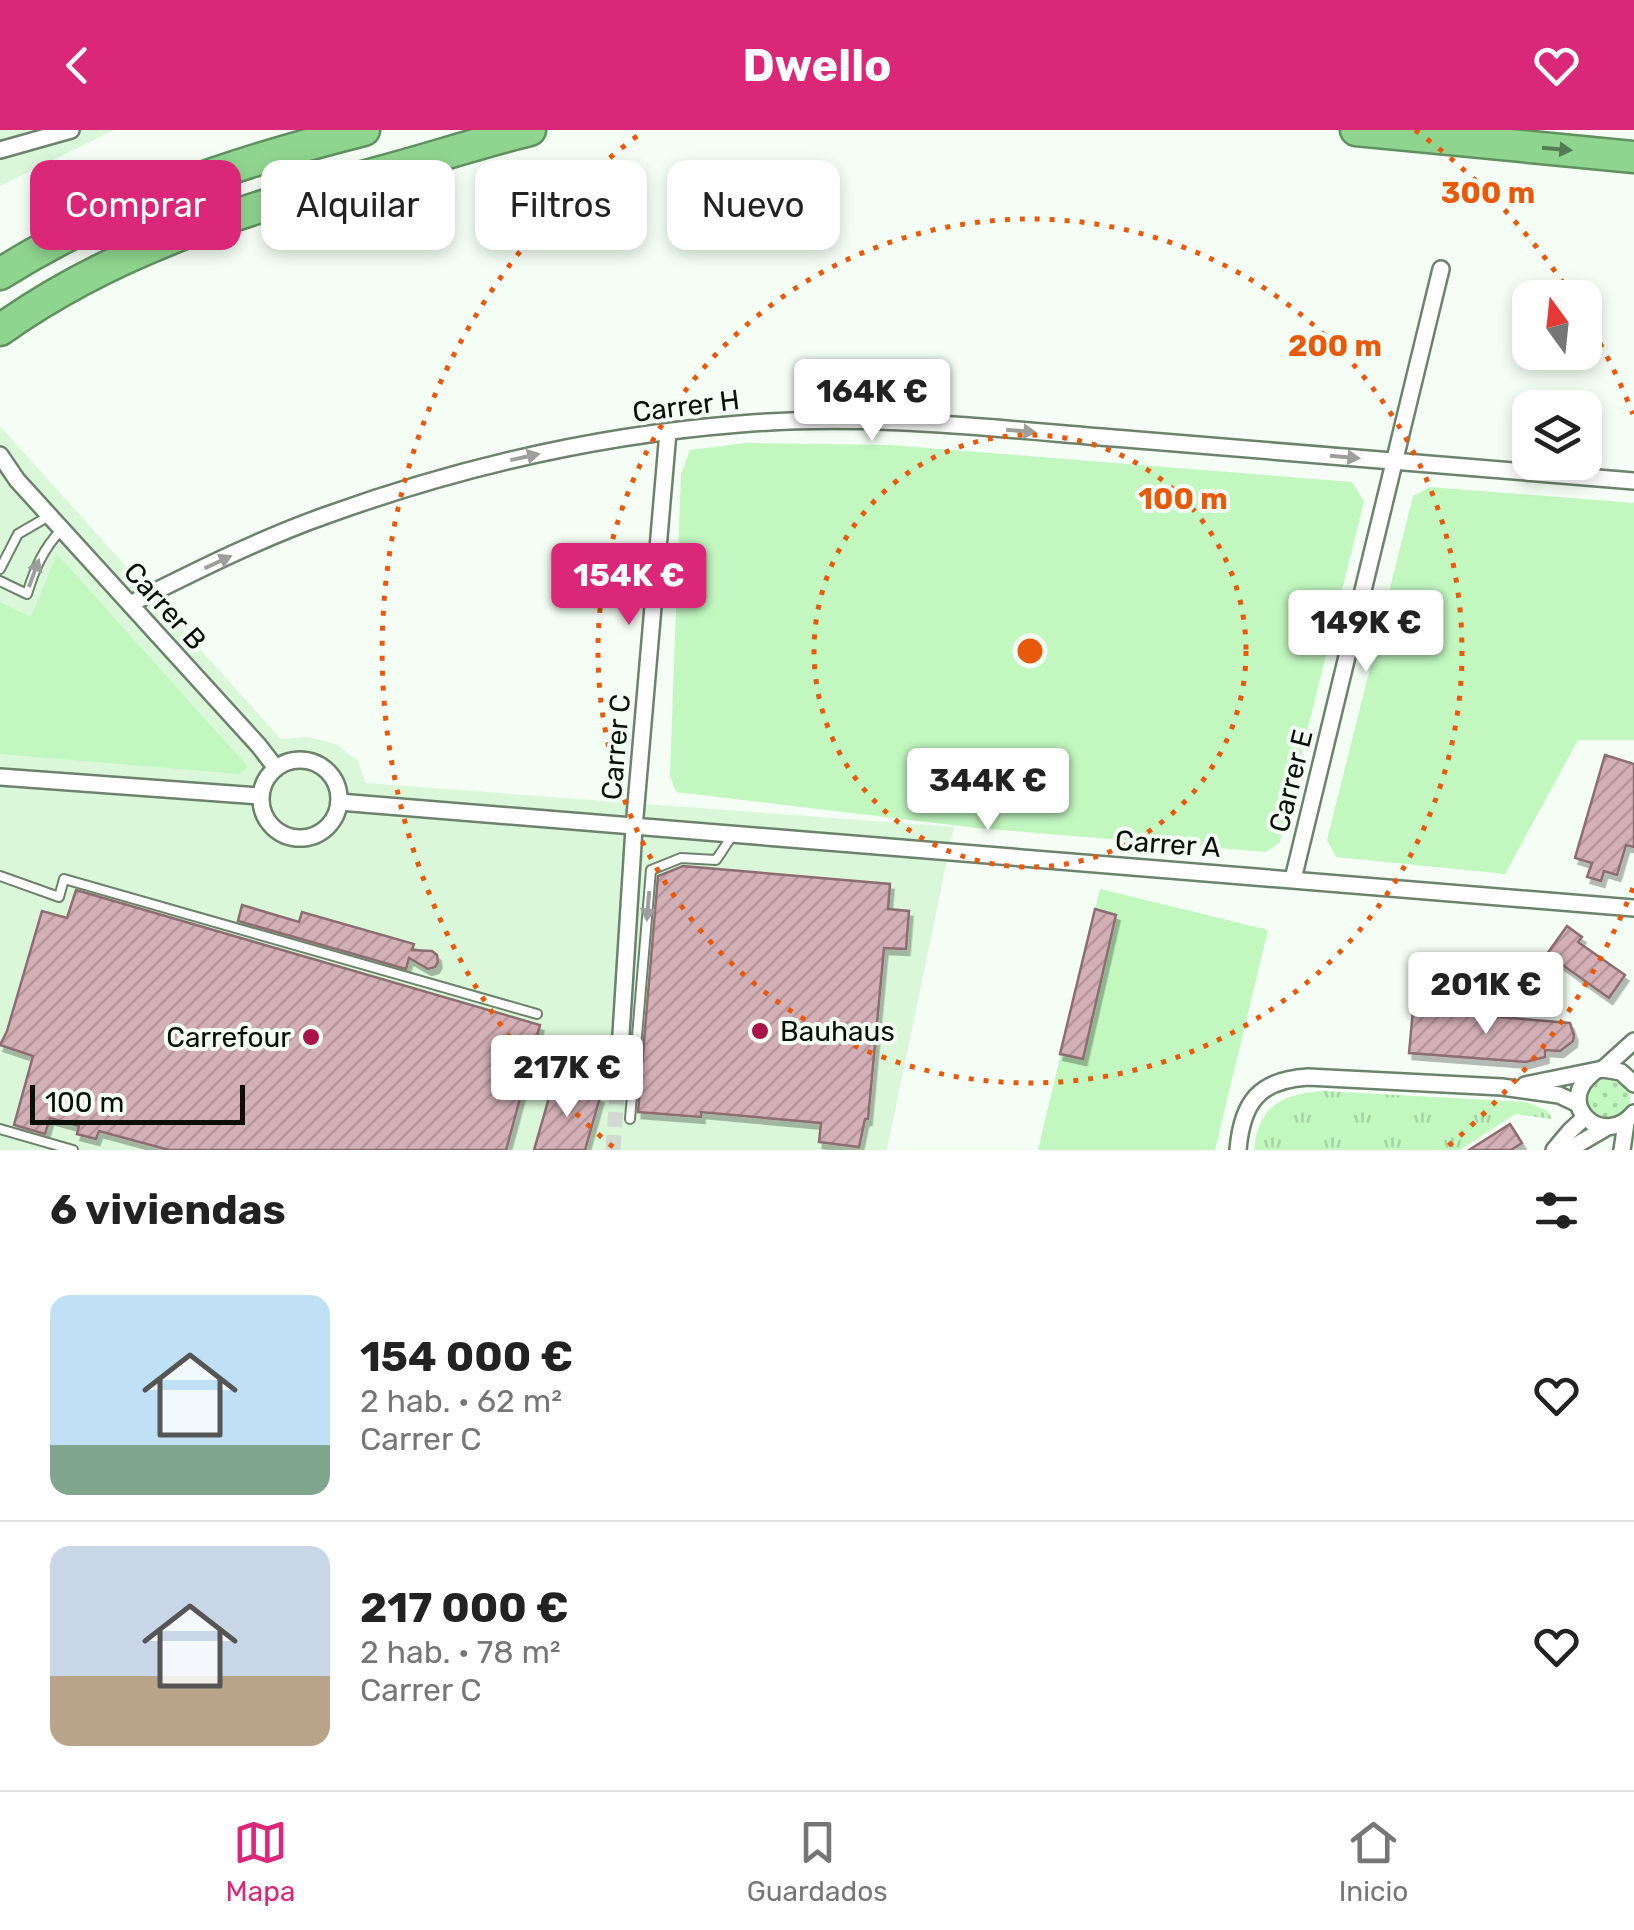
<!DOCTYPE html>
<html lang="es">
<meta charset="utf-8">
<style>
:root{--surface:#fff;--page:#f2f2f2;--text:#222;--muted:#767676;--line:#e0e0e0;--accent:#db2777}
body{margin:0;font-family:Rubik,sans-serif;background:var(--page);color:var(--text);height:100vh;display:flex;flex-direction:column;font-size:38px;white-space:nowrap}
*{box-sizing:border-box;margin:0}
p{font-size:32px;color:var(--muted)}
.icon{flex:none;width:55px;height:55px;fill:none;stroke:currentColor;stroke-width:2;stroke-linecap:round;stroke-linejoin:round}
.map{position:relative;height:1020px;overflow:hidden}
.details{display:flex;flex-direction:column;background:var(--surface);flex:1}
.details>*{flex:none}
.hud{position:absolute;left:30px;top:30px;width:1000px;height:90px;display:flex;gap:20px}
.needle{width:65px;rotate:345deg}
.tools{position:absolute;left:1512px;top:150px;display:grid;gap:20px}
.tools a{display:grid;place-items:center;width:90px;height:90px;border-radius:20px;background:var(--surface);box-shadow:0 5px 15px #0003;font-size:50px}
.scale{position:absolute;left:30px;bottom:25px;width:215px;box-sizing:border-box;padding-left:10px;border:5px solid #081008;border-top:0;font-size:28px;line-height:35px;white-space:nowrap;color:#081008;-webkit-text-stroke:8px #f4fef4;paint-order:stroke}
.price{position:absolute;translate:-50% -85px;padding:0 22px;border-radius:10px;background:#fff;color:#222;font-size:32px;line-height:65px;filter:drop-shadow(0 2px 5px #0008)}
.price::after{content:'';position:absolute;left:50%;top:60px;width:30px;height:22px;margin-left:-15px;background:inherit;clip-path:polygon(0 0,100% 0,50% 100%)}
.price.current{background:var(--accent);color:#fff}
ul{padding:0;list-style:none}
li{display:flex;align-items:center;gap:30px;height:250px;padding:0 50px}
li+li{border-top:2px solid var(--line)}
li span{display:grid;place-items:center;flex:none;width:280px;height:200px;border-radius:20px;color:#555}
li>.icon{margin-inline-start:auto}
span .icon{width:120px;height:120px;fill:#fffc;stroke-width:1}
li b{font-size:42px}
h2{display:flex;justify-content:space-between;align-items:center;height:120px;padding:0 50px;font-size:42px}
.tag{padding:0 35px;border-radius:20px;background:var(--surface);box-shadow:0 5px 15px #0003;font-size:35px;line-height:90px}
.tag.current{background:var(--accent);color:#fff}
header{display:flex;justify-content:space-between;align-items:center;height:130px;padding:0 50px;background:var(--accent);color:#fff;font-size:45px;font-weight:700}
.tab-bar{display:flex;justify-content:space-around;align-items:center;height:140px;border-top:2px solid var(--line);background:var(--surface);font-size:28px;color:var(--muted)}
.tab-bar a{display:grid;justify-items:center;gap:5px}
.tab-bar .current{color:var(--accent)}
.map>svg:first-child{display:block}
</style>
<header><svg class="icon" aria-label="back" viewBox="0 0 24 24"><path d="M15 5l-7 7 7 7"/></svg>Dwello<svg class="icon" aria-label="heart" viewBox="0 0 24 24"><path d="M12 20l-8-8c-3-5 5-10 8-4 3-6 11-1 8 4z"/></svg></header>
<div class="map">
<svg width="1634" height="1020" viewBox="0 0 1634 1020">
<defs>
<pattern id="park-tufts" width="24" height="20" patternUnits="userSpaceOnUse" patternTransform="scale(2.5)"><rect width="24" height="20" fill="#c2f7c0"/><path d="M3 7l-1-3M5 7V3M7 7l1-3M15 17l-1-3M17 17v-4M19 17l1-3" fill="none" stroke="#a5d3a4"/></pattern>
<pattern id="garden-dots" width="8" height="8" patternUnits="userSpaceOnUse" patternTransform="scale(2.5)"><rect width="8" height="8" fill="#c2f7c0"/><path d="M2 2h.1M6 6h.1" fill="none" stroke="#a5d3a4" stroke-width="1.8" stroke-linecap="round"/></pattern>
<pattern id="building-hatch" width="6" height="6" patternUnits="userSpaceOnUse" patternTransform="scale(2.5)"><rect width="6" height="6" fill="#d3b0b5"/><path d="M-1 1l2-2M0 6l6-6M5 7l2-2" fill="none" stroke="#b4969a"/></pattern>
<filter id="shadow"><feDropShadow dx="3.5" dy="6" stdDeviation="0" flood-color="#0004"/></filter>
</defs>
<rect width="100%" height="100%" fill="#f4fef4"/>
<g fill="#daf8d9">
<polygon points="0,0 114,0 0,56"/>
<polygon points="0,296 281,609 308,607 336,614 358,631 366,653 954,697 887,1020 0,1020"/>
</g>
<g fill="#c2f7c0">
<polygon points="746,313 891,315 1352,352 1364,371 1280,712 1266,722 977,698 676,662 670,646 681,344 690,320"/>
<polygon points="1430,357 1634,373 1634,610 1578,610 1505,744 1336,727 1327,710 1413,366"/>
<polygon points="57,424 248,637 240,644 0,624 0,472 31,487"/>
<polygon points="1100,759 1268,800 1215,1020 1038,1020"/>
</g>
<path fill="url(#park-tufts)" d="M1324,961L1526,972L1548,981L1552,989L1515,984L1460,1020H1254C1258,975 1283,964 1324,961Z"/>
<circle fill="url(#garden-dots)" cx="1608" cy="968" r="22"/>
<g fill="url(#building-hatch)" stroke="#8d6d72" stroke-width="2.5" filter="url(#shadow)">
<polygon points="1605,625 1634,634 1634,717 1626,715 1617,745 1604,741 1601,751 1587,747 1592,733 1575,728"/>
<polygon points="683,736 890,754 888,779 909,781 906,819 884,818 868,989 865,989 859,1017 819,1012 821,993 701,982 701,987 638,982 658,746"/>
<polygon points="76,760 540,895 506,1020 169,1020 99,1001 96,1009 77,1004 79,996 50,988 45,1004 14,995 33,926 0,915 7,901 42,781 67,788"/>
<polygon points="242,775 299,792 302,782 414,814 412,820 432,821 437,825 438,832 435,837 428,839 409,828 406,839 238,791"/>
<polygon points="1095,779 1116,785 1083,929 1060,924"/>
<polygon points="1567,796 1582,807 1578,812 1625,845 1609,868 1547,824"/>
<polygon points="1413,880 1570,893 1574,905 1573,911 1560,921 1545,920 1545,927 1526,932 1409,923"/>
<polygon points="553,954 600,967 585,1020 534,1020"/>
<polygon points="1510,994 1522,1013 1511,1020 1469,1020"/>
</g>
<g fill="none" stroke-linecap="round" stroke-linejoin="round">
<polyline stroke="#d1dad1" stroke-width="15" stroke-dasharray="15 8" stroke-linecap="butt" points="613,1020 619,936"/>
<g stroke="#6d826c" stroke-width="12">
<g id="lane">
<polyline points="0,439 18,404 49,386"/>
<path d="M0,451L27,464C35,438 43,419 62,399"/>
<polyline points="0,746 59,767 64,749 537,884"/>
<polyline points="630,989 651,740 681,728 716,730 732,706"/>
<polyline points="0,999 73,1020"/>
</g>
</g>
<g stroke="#6d826c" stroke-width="20">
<g id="street">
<polyline points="0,20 71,0"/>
<polyline points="0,325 17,350 259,616 276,638"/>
<path d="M130,474C194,442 259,409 327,385C460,337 599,305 740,294C869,283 998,299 1126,309C1295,323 1465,337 1634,351"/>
<circle cx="300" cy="669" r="39"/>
<polyline points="0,647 260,666"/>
<path d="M339,672C770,711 1202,741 1634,778"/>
<polyline points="1293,749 1441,139"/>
<polyline points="619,936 634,698 668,302"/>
<polyline points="1603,939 1634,911"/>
<path d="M1593,943C1553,974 1603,1020 1634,983"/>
<polyline points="1525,955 1603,939 1621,942 1634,954"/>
<path d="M1238,1020C1242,972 1259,950 1308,947L1502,957L1559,965L1578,974"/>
<polyline points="1554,1020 1570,1001 1584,988"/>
<polyline points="1568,1020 1604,999"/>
<polyline points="1622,1020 1626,993"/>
</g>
</g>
<g stroke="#609060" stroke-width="35">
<g id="highway">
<polyline points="1356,0 1634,27"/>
<path d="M0,144C115,72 233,33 364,0"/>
<path d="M0,200C118,116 246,79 384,41C433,28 481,12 530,0"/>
</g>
</g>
<use href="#lane" stroke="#fff" stroke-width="8"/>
<use href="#street" stroke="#fff" stroke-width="15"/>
<use href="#highway" stroke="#90d58f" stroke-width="30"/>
</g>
<defs><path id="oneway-solid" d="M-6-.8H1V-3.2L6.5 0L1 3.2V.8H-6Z" transform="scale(2.5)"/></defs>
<use fill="#537c52" href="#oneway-solid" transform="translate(1557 19) rotate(5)"/>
<g fill="#9c9f9c">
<use href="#oneway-solid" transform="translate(1021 301) rotate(5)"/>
<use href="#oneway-solid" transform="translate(525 327) rotate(-12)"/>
<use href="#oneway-solid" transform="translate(1345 327) rotate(5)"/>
<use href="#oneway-solid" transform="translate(218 432) rotate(-25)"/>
<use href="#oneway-solid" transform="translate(34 443) rotate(-70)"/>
<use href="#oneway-solid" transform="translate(648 776) rotate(95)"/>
</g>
<g fill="none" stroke="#e8590c" stroke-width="5" stroke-dasharray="5 10">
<circle cx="1030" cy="521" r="216"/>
<circle cx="1030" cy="521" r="432"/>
<path d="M1633 758A648 648 0 0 1 1447 1017M613 1017A648 648 0 0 1 645 0M1415 0A648 648 0 0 1 1570 163M1585 187A648 648 0 0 1 1633 284"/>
</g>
<g fill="#a81348" stroke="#f4fef4" stroke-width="4">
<circle cx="760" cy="901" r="10"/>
<circle cx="311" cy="907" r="10"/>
</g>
<g text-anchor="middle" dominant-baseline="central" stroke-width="8" stroke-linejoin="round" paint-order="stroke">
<g font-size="28" fill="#081008" stroke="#f4fef4">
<text transform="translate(686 276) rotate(-7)">Carrer H</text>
<text transform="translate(165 476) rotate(48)">Carrer B</text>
<text transform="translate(616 617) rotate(-85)">Carrer C</text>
<text transform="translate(1291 651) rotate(-76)">Carrer E</text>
<text transform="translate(1168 714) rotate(4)">Carrer A</text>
</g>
<g font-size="28" fill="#081008" stroke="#f4fef4" text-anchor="start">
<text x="780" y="901">Bauhaus</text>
<text x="291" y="907" text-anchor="end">Carrefour</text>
</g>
</g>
<circle cx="1030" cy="521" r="15" fill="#e8590c" stroke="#f4fef4" stroke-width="5"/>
<g font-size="30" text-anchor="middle" font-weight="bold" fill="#e8590c" stroke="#f4fef4" stroke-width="8" stroke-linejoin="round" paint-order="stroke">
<text x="1488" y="73">300 m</text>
<text x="1335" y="226">200 m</text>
<text x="1183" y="379">100 m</text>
</g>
</svg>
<div class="tools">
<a><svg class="needle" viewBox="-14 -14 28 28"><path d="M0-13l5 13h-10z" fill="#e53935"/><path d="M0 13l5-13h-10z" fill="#767676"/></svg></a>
<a><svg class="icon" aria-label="layers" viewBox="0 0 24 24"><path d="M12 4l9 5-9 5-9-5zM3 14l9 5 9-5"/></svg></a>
</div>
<div class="scale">100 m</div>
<b class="price" style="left:872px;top:314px">164K €</b>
<b class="price current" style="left:629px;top:498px">154K €</b>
<b class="price" style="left:1366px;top:545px">149K €</b>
<b class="price" style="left:988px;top:703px">344K €</b>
<b class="price" style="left:1486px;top:907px">201K €</b>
<b class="price" style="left:567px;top:990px">217K €</b>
<div class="hud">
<a class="tag current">Comprar</a>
<a class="tag">Alquilar</a>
<a class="tag">Filtros</a>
<a class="tag">Nuevo</a>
</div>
</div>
<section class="details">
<h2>6 viviendas<svg class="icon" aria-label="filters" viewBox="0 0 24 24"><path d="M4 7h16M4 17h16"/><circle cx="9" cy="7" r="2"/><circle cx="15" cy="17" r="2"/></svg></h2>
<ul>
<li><span style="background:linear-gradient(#bfe0f5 75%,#7fa58c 0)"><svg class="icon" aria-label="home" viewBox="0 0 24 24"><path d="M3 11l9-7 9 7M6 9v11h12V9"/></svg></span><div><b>154 000 €</b><p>2 hab. · 62 m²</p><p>Carrer C</p></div><svg class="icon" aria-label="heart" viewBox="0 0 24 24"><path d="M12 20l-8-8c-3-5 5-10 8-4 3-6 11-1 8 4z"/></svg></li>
<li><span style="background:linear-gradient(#c9d6e8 65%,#b9a48a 0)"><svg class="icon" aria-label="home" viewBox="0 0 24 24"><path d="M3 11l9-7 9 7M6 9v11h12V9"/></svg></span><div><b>217 000 €</b><p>2 hab. · 78 m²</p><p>Carrer C</p></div><svg class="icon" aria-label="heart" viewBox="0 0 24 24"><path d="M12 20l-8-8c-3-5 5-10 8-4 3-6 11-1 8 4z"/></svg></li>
</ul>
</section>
<nav class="tab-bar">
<a class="current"><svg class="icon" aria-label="map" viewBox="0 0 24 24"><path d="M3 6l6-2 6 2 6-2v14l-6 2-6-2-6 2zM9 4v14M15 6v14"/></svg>Mapa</a>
<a><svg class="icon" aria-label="saved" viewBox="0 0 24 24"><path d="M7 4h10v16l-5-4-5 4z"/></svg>Guardados</a>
<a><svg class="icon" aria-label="home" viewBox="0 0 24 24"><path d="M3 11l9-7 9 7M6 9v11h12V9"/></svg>Inicio</a>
</nav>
